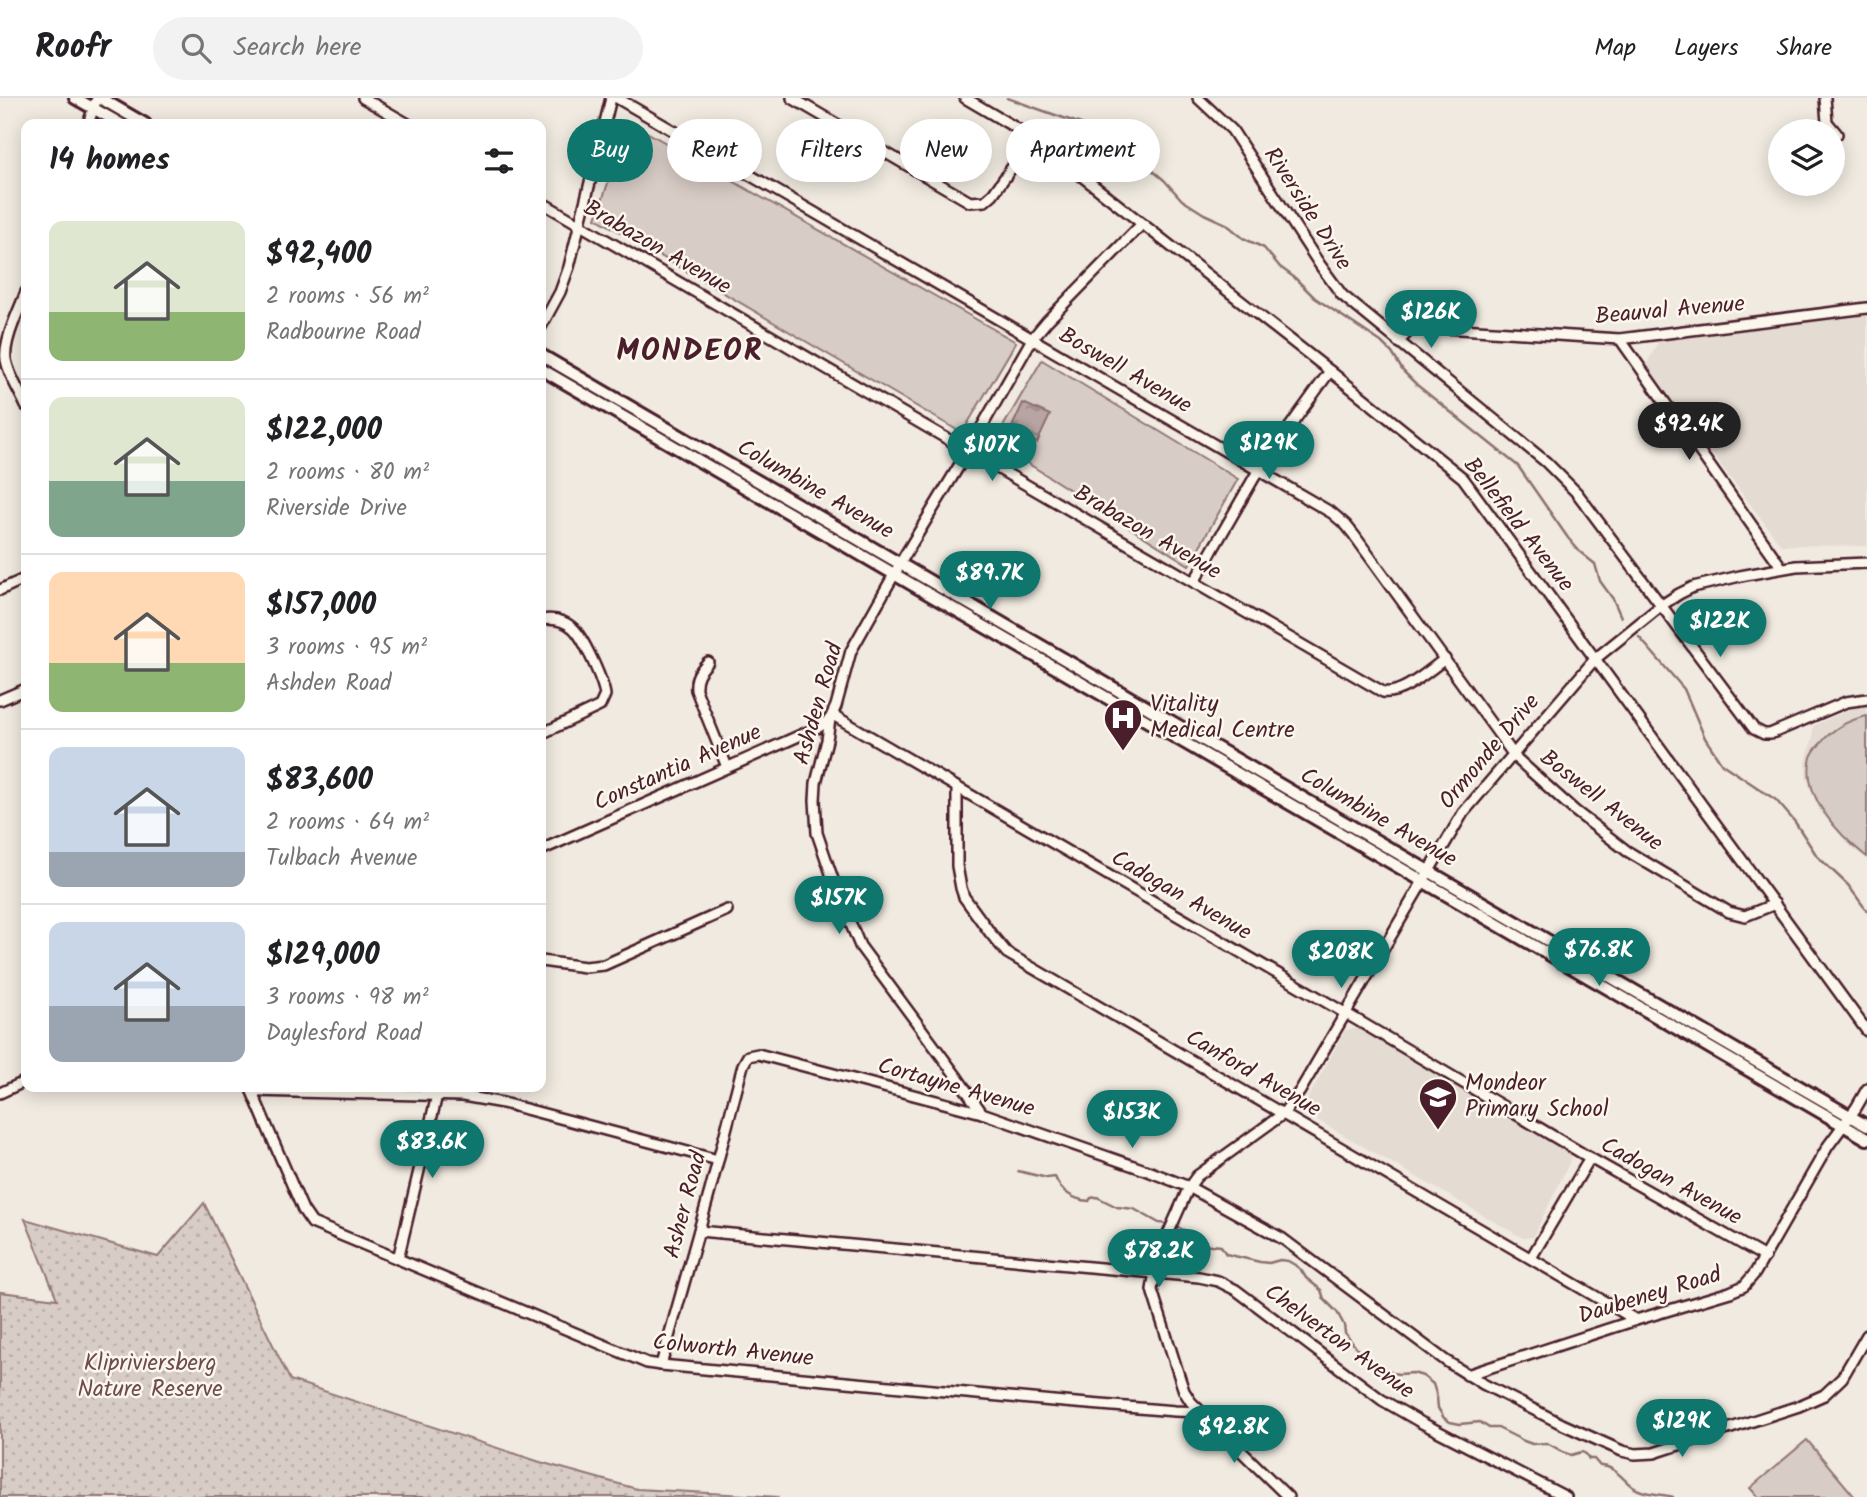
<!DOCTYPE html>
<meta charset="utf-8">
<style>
:root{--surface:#fff;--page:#f2f2f2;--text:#202124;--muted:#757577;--line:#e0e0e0;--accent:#0f766e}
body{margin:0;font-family:Kalam,sans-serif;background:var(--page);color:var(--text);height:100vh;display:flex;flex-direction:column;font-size:26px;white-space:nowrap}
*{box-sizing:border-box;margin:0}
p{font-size:23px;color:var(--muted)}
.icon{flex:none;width:38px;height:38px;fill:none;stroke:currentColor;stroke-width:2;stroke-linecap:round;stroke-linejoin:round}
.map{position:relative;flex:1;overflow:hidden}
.side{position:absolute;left:21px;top:21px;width:525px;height:973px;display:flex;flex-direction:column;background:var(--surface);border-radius:14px;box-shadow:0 4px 18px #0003}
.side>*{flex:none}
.top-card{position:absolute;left:567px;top:21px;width:665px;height:63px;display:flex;gap:14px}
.buttons{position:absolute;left:1768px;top:21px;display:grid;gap:14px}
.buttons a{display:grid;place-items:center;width:77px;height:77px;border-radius:50%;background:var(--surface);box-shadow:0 4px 18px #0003;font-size:35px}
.price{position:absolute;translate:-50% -60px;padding:0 16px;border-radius:24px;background:var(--accent);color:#fff;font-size:23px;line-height:46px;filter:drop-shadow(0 2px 4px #0008)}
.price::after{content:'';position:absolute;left:50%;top:42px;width:21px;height:16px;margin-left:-10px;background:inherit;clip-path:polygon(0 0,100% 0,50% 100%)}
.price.current{background:#222;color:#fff}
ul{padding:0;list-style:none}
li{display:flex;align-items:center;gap:21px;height:175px;padding:0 28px}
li+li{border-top:2px solid var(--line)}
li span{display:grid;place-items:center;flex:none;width:196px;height:140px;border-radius:14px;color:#555}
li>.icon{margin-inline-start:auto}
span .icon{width:84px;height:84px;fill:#fffc;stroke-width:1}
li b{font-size:30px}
h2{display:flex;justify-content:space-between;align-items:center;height:84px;padding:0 28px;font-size:30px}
.tag{padding:0 24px;border-radius:32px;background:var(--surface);box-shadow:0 4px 18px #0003;font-size:24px;line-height:63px}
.tag.current{background:var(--accent);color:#fff}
header{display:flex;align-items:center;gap:42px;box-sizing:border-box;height:98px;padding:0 35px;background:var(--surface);border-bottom:2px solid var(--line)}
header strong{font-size:33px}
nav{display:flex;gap:38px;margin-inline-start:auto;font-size:24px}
.search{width:490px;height:63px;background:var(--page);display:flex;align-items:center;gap:18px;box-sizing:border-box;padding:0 24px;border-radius:38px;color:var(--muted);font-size:26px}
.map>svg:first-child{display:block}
</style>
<header>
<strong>Roofr</strong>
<div class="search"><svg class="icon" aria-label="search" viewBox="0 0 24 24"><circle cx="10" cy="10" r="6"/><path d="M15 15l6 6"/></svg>Search here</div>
<nav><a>Map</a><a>Layers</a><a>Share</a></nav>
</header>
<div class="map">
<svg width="1867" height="1399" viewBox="0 0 1867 1399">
<defs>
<pattern id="grass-dots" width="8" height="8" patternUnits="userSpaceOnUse" patternTransform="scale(1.75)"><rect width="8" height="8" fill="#d8ccc6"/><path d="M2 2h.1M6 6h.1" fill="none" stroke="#bbafaa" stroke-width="1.8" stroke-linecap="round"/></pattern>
<pattern id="water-ripples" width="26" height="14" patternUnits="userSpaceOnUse" patternTransform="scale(1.75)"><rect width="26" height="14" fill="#b8a4a2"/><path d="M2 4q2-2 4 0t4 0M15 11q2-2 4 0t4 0" fill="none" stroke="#988584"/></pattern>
</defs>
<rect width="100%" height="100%" fill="#f0eae0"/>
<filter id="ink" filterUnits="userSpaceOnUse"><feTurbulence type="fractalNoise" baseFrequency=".0143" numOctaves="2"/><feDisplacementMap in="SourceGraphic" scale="14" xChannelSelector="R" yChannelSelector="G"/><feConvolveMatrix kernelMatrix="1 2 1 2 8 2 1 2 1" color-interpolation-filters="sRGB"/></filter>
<g filter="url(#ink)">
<g fill="#e4dbd2">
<polygon points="1867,212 1867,448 1781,447 1646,268 1662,236"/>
<polygon points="1857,608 1867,609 1867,761 1852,750 1819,712 1806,679 1806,664 1813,638 1813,628"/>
<polygon points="1361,930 1569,1051 1571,1061 1533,1139 1523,1140 1307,1016 1305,1006 1345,932"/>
</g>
<polygon fill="url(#grass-dots)" stroke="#917678" stroke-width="2" points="204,1105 290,1282 540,1364 637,1391 779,1399 0,1399 0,1194 57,1201 25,1121 158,1159"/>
<g fill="#d8ccc6" stroke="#917678" stroke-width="2">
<polygon points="629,24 1016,244 962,335 596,120"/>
<polygon points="1042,262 1238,381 1189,467 994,344"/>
<path d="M1867,618V759C1839,737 1801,698 1811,659C1813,654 1817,649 1821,645C1833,630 1848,622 1867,618Z"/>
<polygon points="1807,1342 1855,1399 1758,1399 1750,1390"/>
</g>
<polygon fill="url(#water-ripples)" stroke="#8c6f72" stroke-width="2" points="1023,305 1050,317 1037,345 1010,333"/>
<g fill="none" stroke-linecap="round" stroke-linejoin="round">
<g stroke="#8c6f72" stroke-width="2.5">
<path d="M1007,0L1098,32C1105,41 1114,41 1126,41L1141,57L1146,67L1164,82L1182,102L1204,116L1226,126L1243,140L1264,150L1280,169L1295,180L1315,200L1381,244L1392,255L1403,273L1417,287L1518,368L1568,440L1580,454L1595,466L1600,483L1613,501L1621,519"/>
<polyline points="1639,539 1684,591 1705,640 1722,666 1776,702 1795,724 1817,758 1848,787 1867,813"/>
<path d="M1018,1073L1047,1080L1055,1079C1061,1094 1074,1102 1089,1103L1091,1100L1097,1099L1117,1109L1134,1111L1159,1125L1168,1126"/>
<path d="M1174,1128L1186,1133L1202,1146L1221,1148L1226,1156L1260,1164L1269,1165L1280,1162L1288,1163L1295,1167L1301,1172L1306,1180L1321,1192L1324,1201L1337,1214L1344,1227L1345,1235L1360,1255L1392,1275L1399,1276L1413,1275L1423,1278L1433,1286L1437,1299L1438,1310L1444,1320L1450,1324L1460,1326L1480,1324L1489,1330H1498L1524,1343L1532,1346L1547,1345L1565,1355L1571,1357L1582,1354L1586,1356L1589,1361H1594L1600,1368C1614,1367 1623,1382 1633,1389C1644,1397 1660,1395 1673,1399"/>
</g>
<g stroke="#4a1f2b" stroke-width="14">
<g id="minor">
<polyline points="363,0 408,26"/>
<polyline points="617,0 1332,415 1346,427 1354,437 1516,660 1575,713 1627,753 1729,814 1745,818 1775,806"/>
<polyline points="792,0 970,104 985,103 993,96 1033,40"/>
<polyline points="965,0 1033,40 1330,273 1463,380 1867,933"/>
<polyline points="1198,0 1232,32 1320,167 1342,197 1546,364 1577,395 1754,631 1764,636 1770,636 1846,604 1867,601"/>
<polyline points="1825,0 1827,24 1837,36"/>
<polyline points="88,26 97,0"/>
<path d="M541,104L968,353L1383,594C1403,597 1429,572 1445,561"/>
<path d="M26,194C19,212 3,244 6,262C9,278 20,294 26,308"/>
<polyline points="541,229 560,194 569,169 611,0"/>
<polyline points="1620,241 1782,470"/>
<polyline points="1398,244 1410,232 1428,229 1620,241 1867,210"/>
<polyline points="1194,484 1258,373 1330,273"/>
<polyline points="0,492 26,480"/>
<path d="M541,522C552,520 564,522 573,530C584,540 603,583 605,597L600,608L541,636"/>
<path d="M708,564C699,574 695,579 696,592L727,669"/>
<polyline points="0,602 26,591"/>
<polyline points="833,617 1357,922 1590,1060 1765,1159"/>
<polyline points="957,690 957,768 961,790 964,799 991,836 1007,855 1636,1222"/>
<polyline points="541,752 819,629 830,621"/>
<polyline points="541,863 585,869 604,867 727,812"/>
<polyline points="250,989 303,1112 312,1125 647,1265 661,1267 1064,1304 1175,1313 1201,1314"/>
<polyline points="252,993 463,998 503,1005 718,1062"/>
<polyline points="0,995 26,983"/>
<polyline points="982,1015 957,979 860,848 837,793 817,735 815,702 816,685 827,642 830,621 836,608 851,553 905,457 968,353 1032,241 1047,223 1142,126"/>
<polyline points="699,1133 1199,1179 1218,1183 1236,1192 1382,1302 1422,1325 1566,1399"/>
<polyline points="1531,1160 1590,1060"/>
<polyline points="398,1161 437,997"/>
<polyline points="661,1267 710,1093 743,967 748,958 758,956 982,1015 1148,1073 1189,1089 1283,1141 1446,1263 1483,1286 1562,1326 1622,1353 1635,1356 1654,1355 1799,1308 1824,1297 1842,1280 1867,1237"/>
<polyline points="1467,1277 1636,1222 1730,1194 1744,1188 1755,1175 1828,1048 1856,1010 1867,991"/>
<polyline points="1288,1399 1191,1304 1184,1293 1180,1281 1152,1192 1156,1168 1164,1145 1189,1089 1197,1078 1283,1016 1300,993 1463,715 1595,561 1662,507 1679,496 1693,489 1740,478 1796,468 1867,465"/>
</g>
</g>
<g stroke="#4a1f2b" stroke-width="16">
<g id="major">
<polyline points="75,0 121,26"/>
<polyline points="100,0 145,26"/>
<polyline points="541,257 1867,1028"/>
<polyline points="541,271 1867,1041"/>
</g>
</g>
<use href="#minor" stroke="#fbf7ec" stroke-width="9"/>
<use href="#major" stroke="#fbf7ec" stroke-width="10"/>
</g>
</g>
<defs>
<g id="hospital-pin" transform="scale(2.0125)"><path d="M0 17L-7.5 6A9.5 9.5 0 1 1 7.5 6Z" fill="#4a1f2b" stroke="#fbf7ec"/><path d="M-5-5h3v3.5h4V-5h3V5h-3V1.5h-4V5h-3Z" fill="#fff"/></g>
<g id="school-pin" transform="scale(2.0125)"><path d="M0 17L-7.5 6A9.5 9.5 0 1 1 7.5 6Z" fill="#4a1f2b" stroke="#fbf7ec"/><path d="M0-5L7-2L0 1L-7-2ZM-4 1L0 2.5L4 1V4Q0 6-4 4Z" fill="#fff"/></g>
</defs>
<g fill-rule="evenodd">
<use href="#hospital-pin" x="1123" y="620"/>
<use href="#school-pin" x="1438" y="999"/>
</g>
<g text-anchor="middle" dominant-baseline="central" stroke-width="5" stroke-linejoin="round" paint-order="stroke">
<g font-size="23" fill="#4a1f2b" stroke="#fbf7ec">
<text transform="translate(1307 111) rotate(57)">Riverside Drive</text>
<text transform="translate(657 150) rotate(30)">Brabazon Avenue</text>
<text transform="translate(1670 213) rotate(-5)">Beauval Avenue</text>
<text transform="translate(1125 273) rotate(30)">Boswell Avenue</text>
<text transform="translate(815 392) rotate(30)">Columbine Avenue</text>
<text transform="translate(1518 427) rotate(52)">Bellefield Avenue</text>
<text transform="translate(1147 435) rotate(30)">Brabazon Avenue</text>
<text transform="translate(819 606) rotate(-74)">Ashden Road</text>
<text transform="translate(1490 654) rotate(-50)">Ormonde Drive</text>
<text transform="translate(678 670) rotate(-24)">Constantia Avenue</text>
<text transform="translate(1601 703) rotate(38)">Boswell Avenue</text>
<text transform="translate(1378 720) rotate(30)">Columbine Avenue</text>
<text transform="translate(1181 798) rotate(30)">Cadogan Avenue</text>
<text transform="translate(1253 976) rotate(30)">Canford Avenue</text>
<text transform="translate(956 990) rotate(16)">Cortayne Avenue</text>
<text transform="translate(1671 1084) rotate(29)">Cadogan Avenue</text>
<text transform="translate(686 1107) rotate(-75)">Asher Road</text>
<text transform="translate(1650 1198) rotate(-17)">Daubeney Road</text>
<text transform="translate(1339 1244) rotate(36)">Chelverton Avenue</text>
<text transform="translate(733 1253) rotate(6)">Colworth Avenue</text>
</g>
<g font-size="23" fill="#4a1f2b" stroke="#fbf7ec" text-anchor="start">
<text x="1150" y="607">Vitality<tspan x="1150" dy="26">Medical Centre</tspan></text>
<text x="1465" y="986">Mondeor<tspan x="1465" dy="26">Primary School</tspan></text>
</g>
<g font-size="23" fill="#6e4a52" stroke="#fbf7ec">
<text x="150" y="1266">Klipriviersberg<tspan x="150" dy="26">Nature Reserve</tspan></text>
</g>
<g font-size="30" font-weight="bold" letter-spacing="2" fill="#4a1f2b" stroke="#fbf7ec">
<text x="690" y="254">MONDEOR</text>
</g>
</g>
</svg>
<div class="buttons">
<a><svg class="icon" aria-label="layers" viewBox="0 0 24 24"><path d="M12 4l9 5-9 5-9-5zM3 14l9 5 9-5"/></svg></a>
</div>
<b class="price" style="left:1431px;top:252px">$126K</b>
<b class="price current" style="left:1689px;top:364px">$92.4K</b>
<b class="price" style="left:1269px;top:383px">$129K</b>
<b class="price" style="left:992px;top:385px">$107K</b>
<b class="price" style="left:990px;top:513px">$89.7K</b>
<b class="price" style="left:1720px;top:561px">$122K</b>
<b class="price" style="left:839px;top:838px">$157K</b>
<b class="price" style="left:1599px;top:890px">$76.8K</b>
<b class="price" style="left:1341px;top:892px">$208K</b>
<b class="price" style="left:1132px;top:1052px">$153K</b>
<b class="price" style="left:432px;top:1082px">$83.6K</b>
<b class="price" style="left:1159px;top:1191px">$78.2K</b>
<b class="price" style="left:1682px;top:1361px">$129K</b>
<b class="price" style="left:1234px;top:1367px">$92.8K</b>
<div class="top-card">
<a class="tag current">Buy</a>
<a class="tag">Rent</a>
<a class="tag">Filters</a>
<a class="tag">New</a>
<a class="tag">Apartment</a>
</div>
<section class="side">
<h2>14 homes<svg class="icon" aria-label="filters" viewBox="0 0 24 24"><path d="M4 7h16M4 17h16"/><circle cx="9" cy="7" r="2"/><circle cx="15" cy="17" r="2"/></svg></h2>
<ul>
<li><span style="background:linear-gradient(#dfe7d0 65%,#8fb573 0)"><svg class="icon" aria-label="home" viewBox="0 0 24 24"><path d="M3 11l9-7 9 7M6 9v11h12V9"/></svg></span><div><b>$92,400</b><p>2 rooms · 56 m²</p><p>Radbourne Road</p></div></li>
<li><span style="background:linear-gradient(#dfe7d0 60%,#7fa58c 0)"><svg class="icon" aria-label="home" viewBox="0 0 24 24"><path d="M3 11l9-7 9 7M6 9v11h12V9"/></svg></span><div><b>$122,000</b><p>2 rooms · 80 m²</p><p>Riverside Drive</p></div></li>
<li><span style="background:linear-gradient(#ffd9b3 65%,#8fb573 0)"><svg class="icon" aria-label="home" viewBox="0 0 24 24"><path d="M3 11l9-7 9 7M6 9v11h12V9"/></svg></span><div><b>$157,000</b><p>3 rooms · 95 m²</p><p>Ashden Road</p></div></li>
<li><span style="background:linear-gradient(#c9d6e8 75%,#9aa5b1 0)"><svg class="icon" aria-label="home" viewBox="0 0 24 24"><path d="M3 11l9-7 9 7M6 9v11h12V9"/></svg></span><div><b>$83,600</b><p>2 rooms · 64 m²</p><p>Tulbach Avenue</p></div></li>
<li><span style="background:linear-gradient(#c9d6e8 60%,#9aa5b1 0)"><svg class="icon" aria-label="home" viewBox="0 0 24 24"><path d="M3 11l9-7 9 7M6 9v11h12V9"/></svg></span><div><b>$129,000</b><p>3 rooms · 98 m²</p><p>Daylesford Road</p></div></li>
</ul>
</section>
</div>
